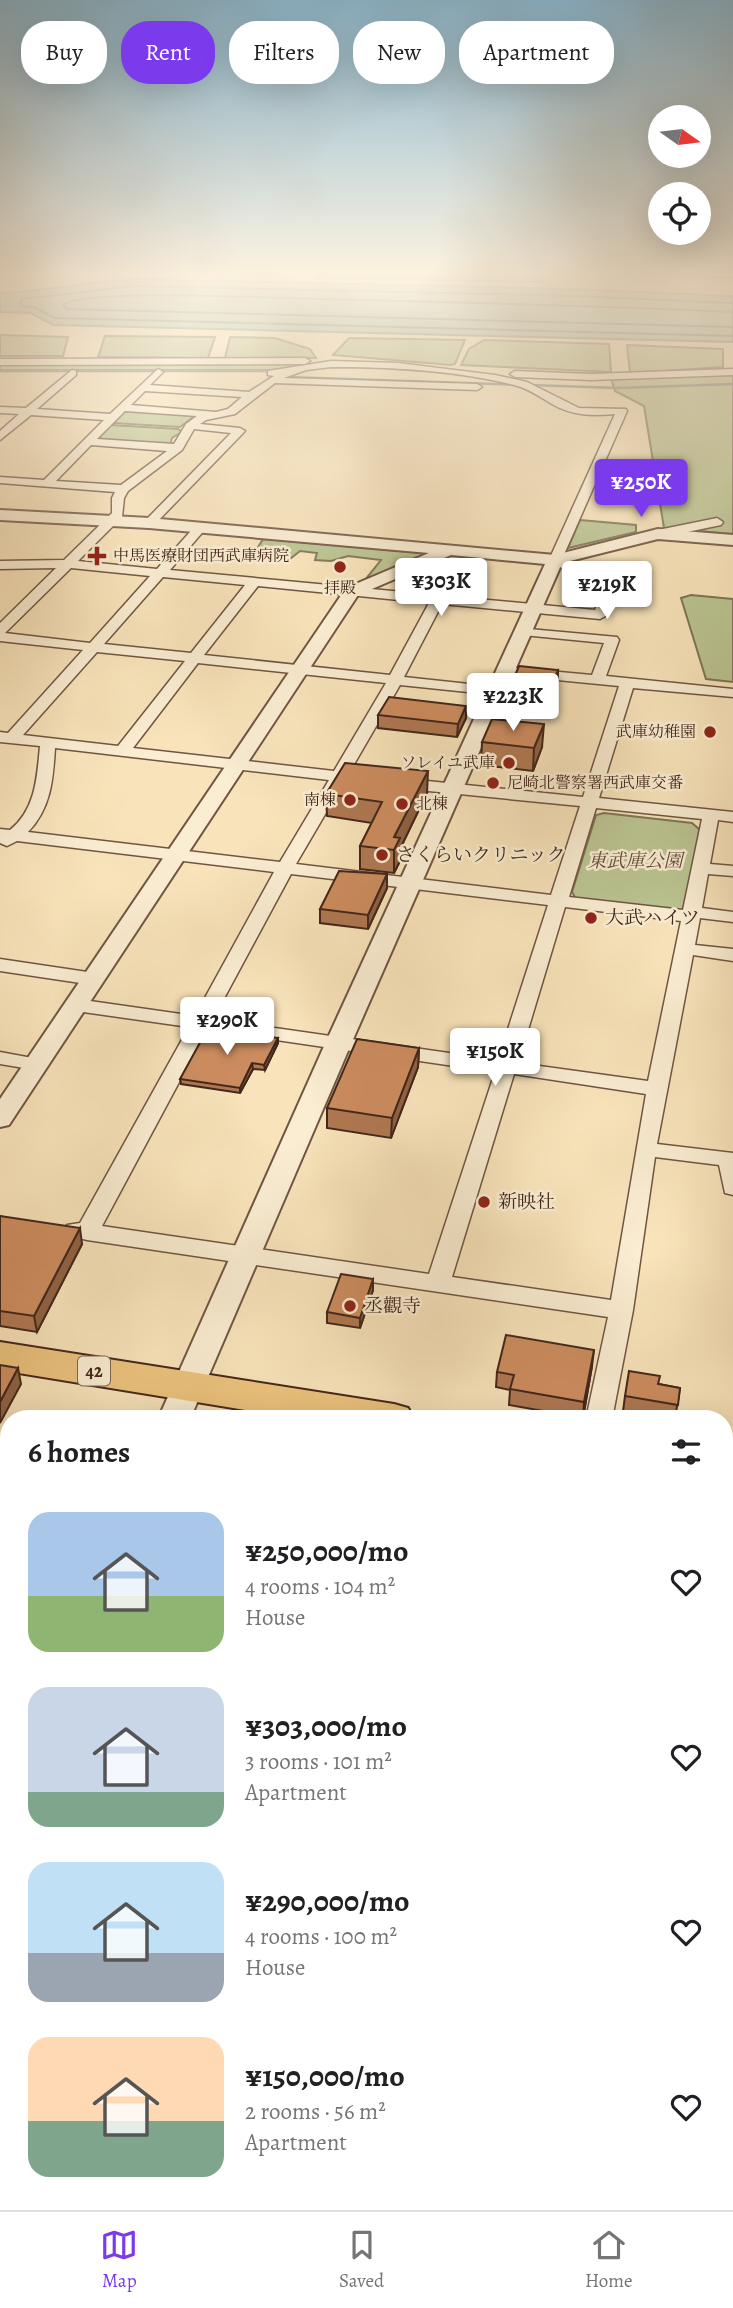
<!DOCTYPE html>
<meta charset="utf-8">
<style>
:root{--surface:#fff;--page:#f2f2f2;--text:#202124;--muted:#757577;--line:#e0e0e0;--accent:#7c3aed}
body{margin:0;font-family:Alegreya,"Noto Serif JP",serif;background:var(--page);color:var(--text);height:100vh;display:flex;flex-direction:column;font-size:26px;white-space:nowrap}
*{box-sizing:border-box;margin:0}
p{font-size:23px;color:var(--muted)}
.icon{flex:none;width:38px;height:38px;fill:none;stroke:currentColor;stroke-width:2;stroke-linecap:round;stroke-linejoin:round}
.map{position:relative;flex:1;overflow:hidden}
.drawer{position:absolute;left:0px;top:1410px;width:733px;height:800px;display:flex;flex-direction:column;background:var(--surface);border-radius:28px 28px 0 0;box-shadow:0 7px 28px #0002}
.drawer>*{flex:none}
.guide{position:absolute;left:21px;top:21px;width:691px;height:63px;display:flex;gap:14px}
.needle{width:46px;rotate:104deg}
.buttons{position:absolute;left:648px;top:105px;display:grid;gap:14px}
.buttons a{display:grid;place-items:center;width:63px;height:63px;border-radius:50%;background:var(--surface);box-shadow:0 7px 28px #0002;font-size:35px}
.price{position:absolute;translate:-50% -60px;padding:0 16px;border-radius:7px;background:#fff;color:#222;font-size:23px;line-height:46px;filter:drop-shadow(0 2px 4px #0008)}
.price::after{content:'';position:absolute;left:50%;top:42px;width:21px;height:16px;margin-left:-10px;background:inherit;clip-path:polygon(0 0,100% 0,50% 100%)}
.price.on{background:var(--accent);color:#fff}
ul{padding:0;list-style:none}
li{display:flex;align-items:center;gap:21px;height:175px;padding:0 28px}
li span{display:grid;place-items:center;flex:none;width:196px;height:140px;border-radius:21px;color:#555}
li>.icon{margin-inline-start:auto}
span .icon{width:84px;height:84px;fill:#fffc;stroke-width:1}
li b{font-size:30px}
h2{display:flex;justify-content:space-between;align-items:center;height:84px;padding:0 28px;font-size:30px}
.chip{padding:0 24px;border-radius:28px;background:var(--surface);box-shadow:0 7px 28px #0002;font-size:24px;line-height:63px}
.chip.on{background:var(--accent);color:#fff}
.menu{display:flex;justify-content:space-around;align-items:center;height:98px;border-top:2px solid var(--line);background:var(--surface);font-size:19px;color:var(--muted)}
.menu a{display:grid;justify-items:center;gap:4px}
.menu .on{color:var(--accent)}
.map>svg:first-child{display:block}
</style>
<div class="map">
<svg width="733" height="2210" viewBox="0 0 733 2210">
<rect width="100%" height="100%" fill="#f8e3ba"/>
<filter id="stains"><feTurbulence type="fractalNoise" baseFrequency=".00286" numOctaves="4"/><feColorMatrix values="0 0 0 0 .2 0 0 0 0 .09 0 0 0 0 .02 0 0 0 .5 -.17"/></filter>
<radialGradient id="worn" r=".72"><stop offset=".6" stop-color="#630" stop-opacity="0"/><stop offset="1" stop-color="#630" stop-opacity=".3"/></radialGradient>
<g fill="#bac491" stroke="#7e7556" stroke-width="2">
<polygon points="179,270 279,270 275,275 186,273"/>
<polygon points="317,270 540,272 543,282 317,277"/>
<polygon points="0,335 68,337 63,356 0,356"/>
<polygon points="105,336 215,337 208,358 98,357"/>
<polygon points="230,337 275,338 310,349 316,358 225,358"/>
<polygon points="349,338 465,340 455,364 451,365 333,355"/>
<polygon points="484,340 609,344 611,372 461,365 469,349"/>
<polygon points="627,345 723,349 723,367 630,373"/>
<polygon points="308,363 308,365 283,370 0,370 0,364"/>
<polygon points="733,374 733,534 664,528 644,406 615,391 611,378"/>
<polygon points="125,411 196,415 180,427 112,423"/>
<polygon points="111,425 178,429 182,432 172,438 170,446 94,441"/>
<polygon points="580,520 636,525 636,532 568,548"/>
<polygon points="263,539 422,553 425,556 365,580 381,560 348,556 331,561 315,560 317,553 300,551 290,559 252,557"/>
<polygon points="691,595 733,599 733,682 706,679 681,598"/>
<polygon points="604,813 692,823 700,830 687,911 576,899 572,892 596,815"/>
</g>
<path fill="#9dbeaf" stroke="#798174" stroke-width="2" d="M134,279L573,289L733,296V342L53,325L31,313L0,312V293C45,291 89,282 134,279Z"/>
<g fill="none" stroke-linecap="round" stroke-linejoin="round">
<g stroke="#707265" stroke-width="2">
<polyline points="733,303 573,296 134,286 23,299 20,302 22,306 33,307 55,318 733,336"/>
<path d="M733,312C584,305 435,302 285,298C250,297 84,289 63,305L67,309L733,327"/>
</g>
<g stroke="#798174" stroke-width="2.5">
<polyline points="0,371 274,371"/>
<polyline points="289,377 618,388 733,384"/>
</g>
<polyline stroke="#798174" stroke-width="8" points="729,1657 733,1642"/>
<g stroke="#798174" stroke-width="10">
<polyline points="724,1674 729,1656"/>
<polyline points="443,2210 446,2202"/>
</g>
<g stroke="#705543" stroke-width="3">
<g id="minor">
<polygon points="0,359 305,358 310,361 305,364 0,365"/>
<path d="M331,361L398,363L495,375L527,382L579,408L626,409L627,411L562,559L568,562L617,567L623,571L607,615L600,619L442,604L404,677L497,687L504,691L497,695L400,685L349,773L369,776L371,779L363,784L344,782L296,864L551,895L580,806L398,788L390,783L398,778L583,797L619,686L505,675L498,671L505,667L592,675L604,643L523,635L516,631L518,628L617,637L619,640L606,676L733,689V697L633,688L599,798L733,812V822L718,820L710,864L733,866V876L708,874L702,908L733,912V922L700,918L695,945L733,949V961L693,955L657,1144L733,1153V1195L725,1193L719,1165L655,1157L633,1310L612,1419H586L608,1317L87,1240L67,1235L64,1230L67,1225L80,1223L189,1027L76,1011L66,1005L76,999L195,1016L274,872L17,841L7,846L0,843V829L10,830C36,809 37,777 40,746L0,742V732L8,733L83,650L0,641V623L56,568L0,569V561L64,560L112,513V498L115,492L0,483V477L44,480L104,420L31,415L0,440V431L19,414L0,413V407L26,408L72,370L76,371V375L37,409L110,414L158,369L163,372L150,385L249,392L274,376L268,375V371ZM331,367C391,367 455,370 514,385C528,388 540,397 552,404C573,416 592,416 615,414L549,560L565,570L609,574L595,610L170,570L207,527L201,523L197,524L157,569L78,561L122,517L124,498L128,491L182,450L194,429L231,433L143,523L153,526L245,431L240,428L200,424L206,420L235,414L275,383L477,390L482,387L477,384L284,378L306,370ZM145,391L242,397L228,409L216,412L131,405ZM125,411L197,416L186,424L174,444L97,439ZM91,445L167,451L121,485L56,481ZM71,568L150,576L90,643L5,633ZM163,577L245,585L191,653L104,644ZM258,586L429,603L390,675L204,655ZM97,652L185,661L118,746L23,735ZM198,663L386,683L334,771L133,748ZM55,748L329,780L280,862L28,832C51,808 53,780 55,748ZM596,808L702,819L683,910L569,897ZM291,874L548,905L498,1060L213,1019ZM565,907L681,921L648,1081L518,1063ZM207,1030L495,1072L429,1274L102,1226ZM514,1074L646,1094L611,1300L452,1277Z"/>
<polygon points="733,369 733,375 591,380 515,377 510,374 515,371 591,374"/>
<polygon points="717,518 723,522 721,525 658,538 652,534 658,530"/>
<polygon points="0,959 94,973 104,979 94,985 0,971"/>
<polygon points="0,1052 43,1060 46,1064 43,1068 36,1070 0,1064"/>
<polygon points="0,1497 9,1499 9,1521 0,1519"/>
<polygon points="724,1623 733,1625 733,1645 726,1647"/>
<polygon points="733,1924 733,1996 724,2000 724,1928"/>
<polygon points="0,1935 9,1937 9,1971 0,1969"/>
<polygon points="0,2137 9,2138 9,2175 0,2173"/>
<polygon points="174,2202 243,2202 247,2210 178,2210"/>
<polygon points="398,2202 441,2202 445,2210 398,2210"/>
<polygon points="663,2202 701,2202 699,2210 661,2210"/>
</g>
</g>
<g stroke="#705543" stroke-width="4">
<g id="tertiary">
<polygon points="0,510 149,518 555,555 658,529 733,535 733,545 658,539 562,563 351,1044 190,1419 158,1419 325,1044 545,564 451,555 358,595 9,1125 0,1127 0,1099 346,588 429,553 149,528 0,520"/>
<polygon points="9,1788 9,1841 0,1845 0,1791"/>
</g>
</g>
<g stroke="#42261b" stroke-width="3">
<polygon id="secondary" points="651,270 733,270 733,277 657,274"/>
</g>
<g stroke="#42261b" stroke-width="4">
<g id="primary">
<polygon points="0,1342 394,1404 408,1408 414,1419 301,1419 0,1370"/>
<polygon points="724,1455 733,1456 733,1488 724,1487"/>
</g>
</g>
<use href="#minor" fill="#faedd2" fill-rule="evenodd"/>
<use href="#tertiary" fill="#faedd2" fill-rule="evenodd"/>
<use href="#secondary" fill="#faedd2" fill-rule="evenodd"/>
<use href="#primary" fill="#ecc27d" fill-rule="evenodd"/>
</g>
<g fill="#af7852" stroke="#42261b" stroke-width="2">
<polygon points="597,585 591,600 574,598 574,590"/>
<polygon points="558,670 557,686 548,707 509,703 510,687"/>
<polygon points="466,706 466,718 457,737 378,728 378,715"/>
<polygon points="482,742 542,747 533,771 481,765"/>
<polygon points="427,793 400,849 400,861 394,873 360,869 360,846 372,823 327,816 326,794"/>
<polygon points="387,874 387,888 368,929 320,923 320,909"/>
<polygon points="278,1038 278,1043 265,1070 253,1069 240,1093 181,1084 180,1079"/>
<polygon points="419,1048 418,1067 391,1138 327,1128 327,1108"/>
<polygon points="0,1216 82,1244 37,1332 0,1326"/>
<polygon points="373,1279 373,1290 360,1328 327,1323 327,1312"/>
<polygon points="592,1366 583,1418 509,1405 510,1390 496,1387 497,1372"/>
<polygon points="659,1384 680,1388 675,1419 622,1419 625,1396"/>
</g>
<g fill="#8f6242" stroke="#42261b" stroke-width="2">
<polygon points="597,577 597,585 591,600 592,592"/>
<polygon points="558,670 557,686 548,707 550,691"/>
<polygon points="466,706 466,718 457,737 458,724"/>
<polygon points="544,724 542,747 533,771 534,748"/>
<polygon points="428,771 427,793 400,849 400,861 394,873 394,837"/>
<polygon points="387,874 387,888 368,929 368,915"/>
<polygon points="278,1038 278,1043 265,1070 264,1065"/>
<polygon points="419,1048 418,1067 391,1138 392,1118"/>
<polygon points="252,1063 253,1069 240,1093 240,1088"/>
<polygon points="80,1228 82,1244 37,1332 34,1316"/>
<polygon points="373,1279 373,1290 360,1328 360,1318"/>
<polygon points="594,1350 592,1366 583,1418 584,1402"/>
<polygon points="18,1368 21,1384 0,1423 0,1402"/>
</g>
<g fill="#cc8c5f" stroke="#42261b" stroke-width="2">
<polygon points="581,575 597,577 592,592 574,590"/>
<polygon points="519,666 558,670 550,691 510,687"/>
<polygon points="389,697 466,706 458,724 378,715"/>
<polygon points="492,719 544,724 534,748 482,742"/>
<polygon points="345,763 428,771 394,837 400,838 394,850 360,846 382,802 326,794"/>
<polygon points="339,871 387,874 368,915 320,909"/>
<polygon points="208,1028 278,1038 264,1065 252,1063 240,1088 180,1079"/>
<polygon points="357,1039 419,1048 392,1118 327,1108"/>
<polygon points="0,1216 80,1228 34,1316 0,1311"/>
<polygon points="341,1274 373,1279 360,1318 327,1312"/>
<polygon points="506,1335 594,1350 584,1402 510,1389 514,1375 497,1372"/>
<polygon points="0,1365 18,1368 0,1402"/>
<polygon points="629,1371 660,1376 658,1384 680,1388 678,1405 625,1396"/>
</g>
<linearGradient id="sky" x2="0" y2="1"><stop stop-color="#8ab8d1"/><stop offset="0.47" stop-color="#fcf2e0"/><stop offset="1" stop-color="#fcf2e0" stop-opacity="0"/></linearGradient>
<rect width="733" height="579" fill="url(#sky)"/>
<g fill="#8f2418" stroke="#faedd2" stroke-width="2.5">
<path d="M93.5 545.5h7v7h7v7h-7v7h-7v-7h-7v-7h7z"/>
<circle cx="340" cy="567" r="7"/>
<circle cx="710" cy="732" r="7"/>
<circle cx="509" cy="763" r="7"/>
<circle cx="493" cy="783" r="7"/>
<circle cx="350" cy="800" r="7"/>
<circle cx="402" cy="804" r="7"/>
<circle cx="382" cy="855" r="7"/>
<circle cx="591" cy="918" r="7"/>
<circle cx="484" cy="1202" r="7"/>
<circle cx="350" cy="1306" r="7"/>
</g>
<g text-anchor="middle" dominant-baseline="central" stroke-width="5" stroke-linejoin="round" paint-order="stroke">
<g font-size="16" fill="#42261b" stroke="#faedd2" text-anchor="start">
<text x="113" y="556">中馬医療財団西武庫病院</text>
<text x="340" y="588" text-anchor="middle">拝殿</text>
<text x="696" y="732" text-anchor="end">武庫幼稚園</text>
<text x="495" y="763" text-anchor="end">ソレイユ武庫</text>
<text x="507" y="783">尼崎北警察署西武庫交番</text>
<text x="336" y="800" text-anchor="end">南棟</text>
<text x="416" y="804">北棟</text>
</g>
<rect fill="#faedd2" stroke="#796252" stroke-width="2" x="78" y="1356.5" width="32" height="29" rx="5"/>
<g font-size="18" font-weight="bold" fill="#42261b">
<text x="94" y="1371">42</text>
</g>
<g font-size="19" fill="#42261b" stroke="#faedd2" text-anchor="start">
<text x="396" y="855">さくらいクリニック</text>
<text x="605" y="918">大武ハイツ</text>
<text x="498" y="1202">新映社</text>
<text x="364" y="1306">丞觀寺</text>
</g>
<g font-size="19" font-style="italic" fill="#604e38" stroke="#faedd2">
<text x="635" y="861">東武庫公園</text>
</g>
</g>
<rect width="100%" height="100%" filter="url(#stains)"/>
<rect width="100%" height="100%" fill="url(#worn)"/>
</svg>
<div class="buttons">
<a><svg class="needle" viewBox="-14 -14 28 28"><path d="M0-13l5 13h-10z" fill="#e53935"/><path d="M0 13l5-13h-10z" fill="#757577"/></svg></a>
<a><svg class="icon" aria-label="locate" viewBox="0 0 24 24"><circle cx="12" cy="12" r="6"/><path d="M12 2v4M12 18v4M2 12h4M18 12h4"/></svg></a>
</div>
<b class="price on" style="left:641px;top:519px">¥250K</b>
<b class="price" style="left:441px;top:618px">¥303K</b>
<b class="price" style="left:607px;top:621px">¥219K</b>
<b class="price" style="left:513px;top:733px">¥223K</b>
<b class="price" style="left:227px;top:1057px">¥290K</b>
<b class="price" style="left:495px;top:1088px">¥150K</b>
<div class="guide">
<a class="chip">Buy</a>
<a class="chip on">Rent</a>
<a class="chip">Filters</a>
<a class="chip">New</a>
<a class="chip">Apartment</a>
</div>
<section class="drawer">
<h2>6 homes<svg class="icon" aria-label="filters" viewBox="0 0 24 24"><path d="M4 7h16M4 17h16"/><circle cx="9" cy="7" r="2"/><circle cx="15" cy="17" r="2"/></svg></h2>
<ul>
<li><span style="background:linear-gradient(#a9c7e8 60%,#8fb573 0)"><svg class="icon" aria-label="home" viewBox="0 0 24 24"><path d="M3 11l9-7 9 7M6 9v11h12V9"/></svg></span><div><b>¥250,000/mo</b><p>4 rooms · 104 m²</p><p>House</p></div><svg class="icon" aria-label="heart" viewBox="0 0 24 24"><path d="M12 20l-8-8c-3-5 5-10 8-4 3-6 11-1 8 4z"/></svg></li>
<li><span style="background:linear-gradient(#c9d6e8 75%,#7fa58c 0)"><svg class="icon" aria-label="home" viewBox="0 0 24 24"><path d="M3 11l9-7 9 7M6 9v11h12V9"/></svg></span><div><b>¥303,000/mo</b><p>3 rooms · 101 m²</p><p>Apartment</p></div><svg class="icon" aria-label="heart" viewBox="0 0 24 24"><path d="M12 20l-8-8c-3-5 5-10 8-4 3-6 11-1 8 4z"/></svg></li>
<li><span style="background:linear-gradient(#bfe0f5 65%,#9aa5b1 0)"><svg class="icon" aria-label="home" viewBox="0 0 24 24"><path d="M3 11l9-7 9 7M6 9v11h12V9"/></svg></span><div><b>¥290,000/mo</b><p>4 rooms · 100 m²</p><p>House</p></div><svg class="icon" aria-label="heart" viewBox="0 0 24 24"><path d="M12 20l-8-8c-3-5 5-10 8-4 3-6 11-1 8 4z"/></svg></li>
<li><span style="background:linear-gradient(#ffd9b3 60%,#7fa58c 0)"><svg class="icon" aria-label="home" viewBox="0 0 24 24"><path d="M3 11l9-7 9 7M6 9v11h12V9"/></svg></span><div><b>¥150,000/mo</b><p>2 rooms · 56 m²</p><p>Apartment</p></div><svg class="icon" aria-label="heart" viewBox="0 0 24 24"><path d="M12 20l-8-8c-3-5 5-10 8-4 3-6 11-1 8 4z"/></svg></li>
</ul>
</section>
</div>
<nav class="menu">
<a class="on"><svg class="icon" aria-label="map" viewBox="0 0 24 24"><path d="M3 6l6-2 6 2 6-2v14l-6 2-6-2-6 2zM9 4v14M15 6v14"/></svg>Map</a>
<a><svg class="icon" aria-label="saved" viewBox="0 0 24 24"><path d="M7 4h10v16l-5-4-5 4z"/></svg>Saved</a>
<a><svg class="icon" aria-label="home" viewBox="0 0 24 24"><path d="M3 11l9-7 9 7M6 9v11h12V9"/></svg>Home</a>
</nav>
